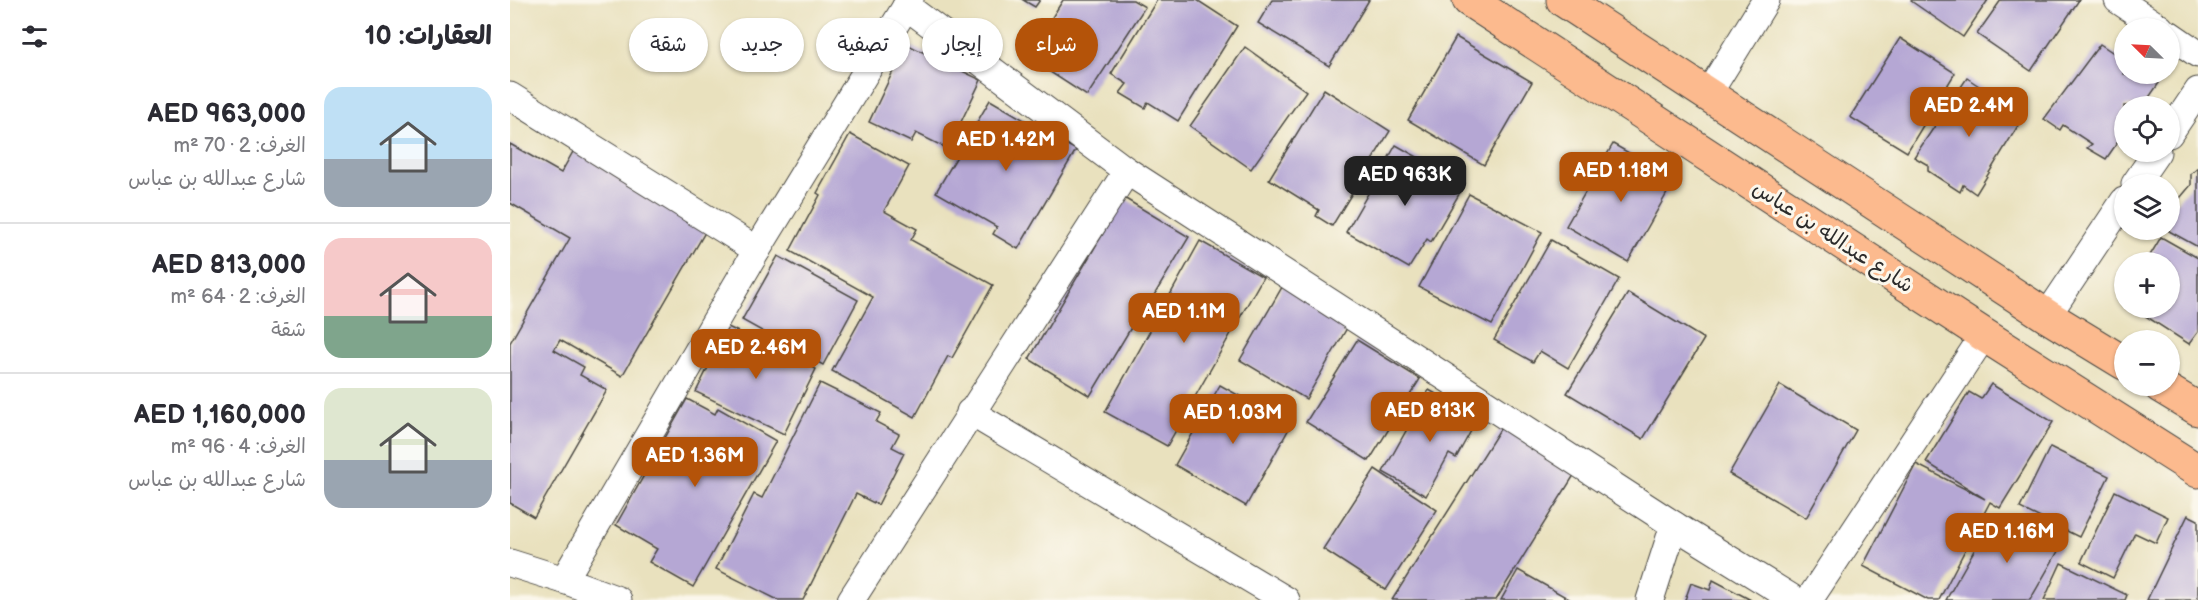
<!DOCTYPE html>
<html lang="ar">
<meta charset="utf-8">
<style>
:root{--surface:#fff;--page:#f2f2f3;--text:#2b2b33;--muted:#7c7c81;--line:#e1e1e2;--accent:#b45309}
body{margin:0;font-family:"Balsamiq Sans","Playpen Sans Arabic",sans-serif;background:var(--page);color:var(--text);direction:rtl;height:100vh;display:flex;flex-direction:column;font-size:22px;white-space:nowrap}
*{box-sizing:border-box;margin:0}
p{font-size:20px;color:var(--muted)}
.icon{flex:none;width:33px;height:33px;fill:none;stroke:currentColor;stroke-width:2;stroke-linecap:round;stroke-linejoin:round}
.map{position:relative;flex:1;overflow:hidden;direction:ltr}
.side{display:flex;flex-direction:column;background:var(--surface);width:510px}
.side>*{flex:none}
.top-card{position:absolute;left:18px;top:18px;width:570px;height:54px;direction:rtl;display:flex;gap:12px}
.needle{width:39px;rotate:294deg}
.buttons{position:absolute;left:1604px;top:18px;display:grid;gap:12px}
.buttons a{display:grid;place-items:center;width:66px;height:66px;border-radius:50%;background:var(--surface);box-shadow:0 2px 4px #0004;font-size:30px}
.price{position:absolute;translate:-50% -51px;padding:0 14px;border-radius:12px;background:var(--accent);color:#fff;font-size:20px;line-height:39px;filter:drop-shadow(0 2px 3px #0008)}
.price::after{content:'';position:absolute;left:50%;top:36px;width:18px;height:14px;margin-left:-9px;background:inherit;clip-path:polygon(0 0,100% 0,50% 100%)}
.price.active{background:#222;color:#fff}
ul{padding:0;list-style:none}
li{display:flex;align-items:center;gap:18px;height:150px;padding:0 18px}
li+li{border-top:2px solid var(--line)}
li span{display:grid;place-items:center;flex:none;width:168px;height:120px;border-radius:18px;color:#555}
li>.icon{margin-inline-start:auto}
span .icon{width:72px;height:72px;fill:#fffc;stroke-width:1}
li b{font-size:26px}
h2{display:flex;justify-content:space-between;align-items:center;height:72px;padding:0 18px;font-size:26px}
.chip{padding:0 21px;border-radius:27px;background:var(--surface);box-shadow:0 2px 4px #0004;font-size:21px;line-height:54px}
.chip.active{background:var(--accent);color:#fff}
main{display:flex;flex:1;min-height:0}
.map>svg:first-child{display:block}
</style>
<main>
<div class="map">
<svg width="1688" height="600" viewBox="0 0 1688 600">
<rect width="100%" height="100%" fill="#fbf7ec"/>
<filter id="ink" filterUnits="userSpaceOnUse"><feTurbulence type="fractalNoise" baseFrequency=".0167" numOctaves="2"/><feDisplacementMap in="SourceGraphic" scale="12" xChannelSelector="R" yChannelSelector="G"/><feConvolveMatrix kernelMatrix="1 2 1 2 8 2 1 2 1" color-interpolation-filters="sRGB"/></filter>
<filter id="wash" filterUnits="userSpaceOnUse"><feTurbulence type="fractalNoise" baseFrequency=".008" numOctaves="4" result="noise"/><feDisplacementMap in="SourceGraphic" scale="24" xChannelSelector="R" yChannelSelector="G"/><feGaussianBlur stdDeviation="1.35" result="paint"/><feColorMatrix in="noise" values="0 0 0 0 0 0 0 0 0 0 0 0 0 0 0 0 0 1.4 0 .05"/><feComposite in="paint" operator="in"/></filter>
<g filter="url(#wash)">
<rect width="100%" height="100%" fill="#e9e1be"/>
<g id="blocks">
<g fill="#b5a7d4">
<polygon points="513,0 530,0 525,7"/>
<polygon points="553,0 623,0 635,7 577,96 517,57"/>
<polygon points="647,0 687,0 727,26 668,121 638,102 635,108 610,93 617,84 601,74"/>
<polygon points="762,0 859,0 819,66 748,23"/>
<polygon points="1402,0 1478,0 1453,37 1401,1"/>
<polygon points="1491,0 1569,0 1521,71 1467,34"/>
<polygon points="946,37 1022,82 974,165 898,120"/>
<polygon points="1390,38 1445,73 1397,152 1340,117"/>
<polygon points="396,44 471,80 438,149 406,133 401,142 359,122"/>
<polygon points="1590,44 1614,60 1614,74 1635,74 1649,83 1633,106 1614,106 1614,133 1596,159 1577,148 1582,144 1553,125 1550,130 1534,119"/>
<polygon points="735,47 796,91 741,169 680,126"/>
<polygon points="1457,78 1514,116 1466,194 1453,185 1450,192 1418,171 1418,165 1404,157"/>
<polygon points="814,89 880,131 822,226 806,216 809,210 759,179"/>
<polygon points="480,100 566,150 508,249 483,234 487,227 426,192"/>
<polygon points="340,134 399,166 374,211 407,229 401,240 483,285 442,358 438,356 405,417 322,371 363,297 280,251 310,195 307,193"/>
<polygon points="0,144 51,173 64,150 198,227 112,376 50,340 44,350 74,367 70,375 97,390 24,517 0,503 0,343 60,238 0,203"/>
<polygon points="1103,144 1165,179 1118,262 1056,226"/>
<polygon points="886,145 955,184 921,242 917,239 899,268 836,232"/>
<polygon points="1688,168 1688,247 1659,231 1659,211 1681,185 1681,174"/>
<polygon points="959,194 1032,232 982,325 909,287"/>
<polygon points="614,198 679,237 634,312 631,311 580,396 519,359"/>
<polygon points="1651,237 1688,258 1688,332 1679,344 1623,308 1659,308 1659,262 1636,262"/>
<polygon points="1041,240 1109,279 1058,368 1030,351 1023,362 984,340"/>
<polygon points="690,241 753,277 657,446 595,412"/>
<polygon points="268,256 348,300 313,365 232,320"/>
<polygon points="775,282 841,321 796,399 730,360"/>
<polygon points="1118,293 1194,339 1133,439 1057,393"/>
<polygon points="218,327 306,369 274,434 186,392"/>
<polygon points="847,340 910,379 859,461 796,422"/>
<polygon points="310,383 371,413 366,422 389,434 382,447 394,453 368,505 346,494 293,600 268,600 206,569 244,494 252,498"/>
<polygon points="1481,384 1543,422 1490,508 1480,502 1429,600 1418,600 1353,566 1406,464 1475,499 1416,462 1459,392 1471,399"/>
<polygon points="710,385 781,425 736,506 665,465"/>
<polygon points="1270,385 1346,430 1296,518 1219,474"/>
<polygon points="919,390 968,418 946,458 939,454 916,496 873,472"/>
<polygon points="177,399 205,414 208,408 266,441 183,587 139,562 147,549 106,525"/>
<polygon points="992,426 1066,472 986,600 882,600"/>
<polygon points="1540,447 1599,476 1569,537 1510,508"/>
<polygon points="865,469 927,510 876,590 813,549"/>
<polygon points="1605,491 1658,517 1646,543 1625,533 1603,578 1571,562"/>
<polygon points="1678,515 1688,520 1688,600 1637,600"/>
<polygon points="1482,519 1514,537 1523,521 1555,539 1520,600 1436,600"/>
<polygon points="1551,563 1617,595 1615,600 1534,600"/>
<polygon points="1008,570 1061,600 991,600"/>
<polygon points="1203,580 1241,600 1175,600 1181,583 1200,590"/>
</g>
</g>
</g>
<g filter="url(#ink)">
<use href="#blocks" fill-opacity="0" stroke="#484641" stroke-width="1.5"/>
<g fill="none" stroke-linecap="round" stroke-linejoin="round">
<g stroke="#484641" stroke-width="29">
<g id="minor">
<polyline points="1608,0 1650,28"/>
<polyline points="396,6 617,171 1164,525 1285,600"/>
<polyline points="1659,34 1688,54"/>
<polyline points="1198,94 1256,0"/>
<polyline points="0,96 247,250"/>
<polyline points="1659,134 1688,91"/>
<polyline points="1625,184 1647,152"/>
<polyline points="1537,316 1614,201"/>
<polyline points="460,412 776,600"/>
<polyline points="0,563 54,580 108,600"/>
<polyline points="54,580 247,250 400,0"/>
<polyline points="341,600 617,171"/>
<polyline points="1140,600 1164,525"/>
<polyline points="1299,600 1474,335"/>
</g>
</g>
<g stroke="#484641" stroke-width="35">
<g id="primary">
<polyline points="959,0 1474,335 1688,471"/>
<polyline points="1053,0 1537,316 1614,363"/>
<polyline points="1650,386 1688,409"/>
</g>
</g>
<use href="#minor" stroke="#fff" stroke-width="27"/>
<use href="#primary" stroke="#fcba8e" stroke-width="33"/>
</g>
</g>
<g text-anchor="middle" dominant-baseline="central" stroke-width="6" stroke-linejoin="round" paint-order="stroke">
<g font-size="21" fill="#2b2b2b" stroke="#fbf7ec">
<text transform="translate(1323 237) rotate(33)">شارع عبدالله بن عباس</text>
</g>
</g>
</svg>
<div class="buttons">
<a><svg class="needle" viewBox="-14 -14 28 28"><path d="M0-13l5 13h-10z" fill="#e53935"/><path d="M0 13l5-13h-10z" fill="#7c7c81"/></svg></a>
<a><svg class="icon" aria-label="locate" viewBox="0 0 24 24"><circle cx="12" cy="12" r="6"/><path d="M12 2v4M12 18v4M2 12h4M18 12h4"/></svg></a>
<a><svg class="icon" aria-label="layers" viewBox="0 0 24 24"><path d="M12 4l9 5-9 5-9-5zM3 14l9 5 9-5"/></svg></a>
<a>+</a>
<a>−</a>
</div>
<b class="price" style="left:1459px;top:138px">AED 2.4M</b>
<b class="price" style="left:496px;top:172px">AED 1.42M</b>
<b class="price" style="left:1111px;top:203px">AED 1.18M</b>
<b class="price active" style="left:895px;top:207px">AED 963K</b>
<b class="price" style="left:674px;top:344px">AED 1.1M</b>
<b class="price" style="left:246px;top:380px">AED 2.46M</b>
<b class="price" style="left:920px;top:443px">AED 813K</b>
<b class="price" style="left:723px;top:445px">AED 1.03M</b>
<b class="price" style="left:185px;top:488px">AED 1.36M</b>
<b class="price" style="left:1497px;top:564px">AED 1.16M</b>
<div class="top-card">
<a class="chip active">شراء</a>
<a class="chip">إيجار</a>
<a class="chip">تصفية</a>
<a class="chip">جديد</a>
<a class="chip">شقة</a>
</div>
</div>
<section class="side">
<h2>العقارات: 10<svg class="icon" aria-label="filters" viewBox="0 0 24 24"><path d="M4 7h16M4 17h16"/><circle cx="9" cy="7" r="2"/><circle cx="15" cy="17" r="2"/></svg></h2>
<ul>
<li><span style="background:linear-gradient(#bfe0f5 60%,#9aa5b1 0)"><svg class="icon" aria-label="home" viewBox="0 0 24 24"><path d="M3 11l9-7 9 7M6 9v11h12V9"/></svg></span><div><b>AED 963,000</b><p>الغرف: 2 · 70 m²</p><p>شارع عبدالله بن عباس</p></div></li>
<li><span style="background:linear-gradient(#f6c9c9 65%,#7fa58c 0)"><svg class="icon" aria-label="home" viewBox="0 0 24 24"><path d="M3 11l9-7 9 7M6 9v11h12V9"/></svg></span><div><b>AED 813,000</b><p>الغرف: 2 · 64 m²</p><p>شقة</p></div></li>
<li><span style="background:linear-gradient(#dfe7d0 60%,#9aa5b1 0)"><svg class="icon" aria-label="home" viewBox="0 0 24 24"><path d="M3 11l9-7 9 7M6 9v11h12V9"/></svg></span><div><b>AED 1,160,000</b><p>الغرف: 4 · 96 m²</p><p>شارع عبدالله بن عباس</p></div></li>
</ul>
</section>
</main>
